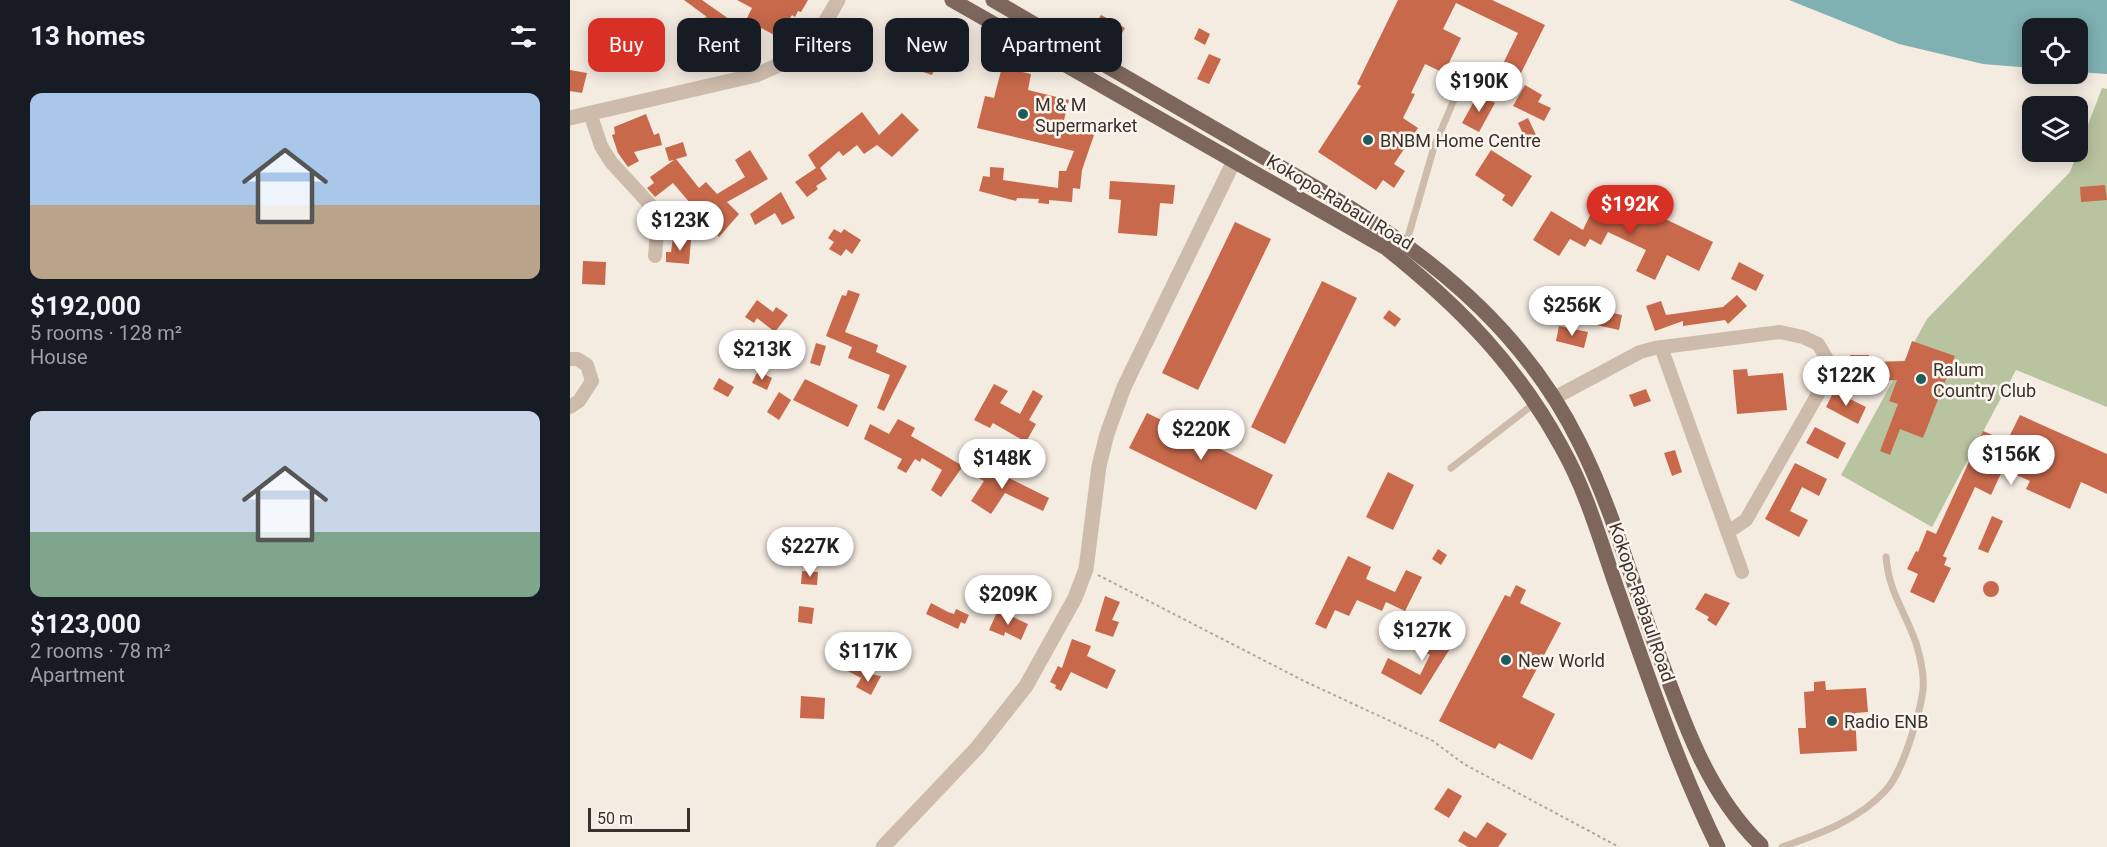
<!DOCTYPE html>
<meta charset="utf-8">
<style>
:root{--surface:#171b24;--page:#242831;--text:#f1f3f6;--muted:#9ea1a6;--accent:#d93025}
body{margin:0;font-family:Roboto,sans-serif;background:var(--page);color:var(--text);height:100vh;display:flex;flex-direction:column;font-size:22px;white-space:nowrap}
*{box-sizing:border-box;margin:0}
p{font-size:20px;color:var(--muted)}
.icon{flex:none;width:33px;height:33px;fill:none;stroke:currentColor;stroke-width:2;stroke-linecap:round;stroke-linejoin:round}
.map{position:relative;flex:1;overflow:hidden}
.details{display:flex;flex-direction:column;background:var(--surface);width:570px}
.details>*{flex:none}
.top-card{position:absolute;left:18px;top:18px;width:570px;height:54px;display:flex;gap:12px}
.tools{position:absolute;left:1452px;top:18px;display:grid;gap:12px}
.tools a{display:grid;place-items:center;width:66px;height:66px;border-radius:12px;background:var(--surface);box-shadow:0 3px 15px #0003;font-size:30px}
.scale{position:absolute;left:18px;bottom:15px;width:102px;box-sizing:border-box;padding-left:6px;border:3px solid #3b302b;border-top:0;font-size:16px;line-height:21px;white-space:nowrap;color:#3b302b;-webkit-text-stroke:4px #fbf5ee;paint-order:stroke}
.price{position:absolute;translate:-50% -51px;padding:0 14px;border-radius:21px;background:#fff;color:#222;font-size:20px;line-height:39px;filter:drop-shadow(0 2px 3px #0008)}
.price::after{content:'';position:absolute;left:50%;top:36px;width:18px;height:14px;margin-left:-9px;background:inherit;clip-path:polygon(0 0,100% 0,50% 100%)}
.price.on{background:var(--accent);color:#fff}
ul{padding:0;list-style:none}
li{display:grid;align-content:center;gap:12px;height:318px;padding:0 30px}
li span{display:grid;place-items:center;height:186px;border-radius:12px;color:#555}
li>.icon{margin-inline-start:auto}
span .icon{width:108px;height:108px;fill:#fffc;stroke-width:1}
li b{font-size:26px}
h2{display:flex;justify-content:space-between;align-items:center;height:72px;padding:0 30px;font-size:26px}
.tag{padding:0 21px;border-radius:12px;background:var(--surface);box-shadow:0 3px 15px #0003;font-size:21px;line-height:54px}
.tag.on{background:var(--accent);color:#fff}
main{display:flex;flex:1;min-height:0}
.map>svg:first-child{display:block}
</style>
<main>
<section class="details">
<h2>13 homes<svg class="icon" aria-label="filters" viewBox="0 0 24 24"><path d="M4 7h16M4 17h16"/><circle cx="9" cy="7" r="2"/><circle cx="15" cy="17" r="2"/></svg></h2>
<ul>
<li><span style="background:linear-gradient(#a9c7e8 60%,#b9a48a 0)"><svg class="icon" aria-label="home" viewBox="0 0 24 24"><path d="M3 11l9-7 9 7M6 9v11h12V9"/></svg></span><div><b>$192,000</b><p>5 rooms · 128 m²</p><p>House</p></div></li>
<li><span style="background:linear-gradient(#c9d6e8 65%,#7fa58c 0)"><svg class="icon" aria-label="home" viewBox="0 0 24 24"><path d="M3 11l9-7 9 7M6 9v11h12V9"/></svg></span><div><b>$123,000</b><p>2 rooms · 78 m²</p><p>Apartment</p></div></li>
</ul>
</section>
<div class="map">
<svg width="1537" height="847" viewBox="0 0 1537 847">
<rect width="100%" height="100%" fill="#f4ebe1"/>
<polygon fill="#b8c4a0" points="1532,88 1537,89 1537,407 1446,370 1362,527 1271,475 1357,319 1500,172"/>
<polygon fill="#7fb0b2" points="1219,0 1537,0 1537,74 1508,72 1508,28 1462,28 1462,68 1413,64 1329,44"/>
<g fill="#c8694b">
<polygon points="114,0 132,0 166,24 160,32 153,28 143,41 118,23 137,17"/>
<polygon points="167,0 238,0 231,12 228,11 225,17 222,15 208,37 176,20 182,8"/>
<polygon points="828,0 922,0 975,25 945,85 927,76 948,33 886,3 873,29 891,38 874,73 855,64 841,93 845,94 833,118 848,128 824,164 835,171 824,188 813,180 806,190 748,152 791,86 787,84"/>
<polygon points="531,15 555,28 546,43 522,30"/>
<polygon points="79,20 91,28 84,37 72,29"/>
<polygon points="629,28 640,34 635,45 624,39"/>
<polygon points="356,46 371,52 362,75 347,70"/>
<polygon points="143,48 155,50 154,61 141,59"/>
<polygon points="639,54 651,59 639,84 627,79"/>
<polygon points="432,67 461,74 458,90 499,100 493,124 524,135 512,170 510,189 503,188 502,202 479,200 479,204 468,203 469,199 447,198 446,201 409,191 413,176 420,177 420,167 434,168 433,180 488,188 489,171 496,171 504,151 407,128 415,96 424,98"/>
<polygon points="0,70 17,73 12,93 0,91"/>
<polygon points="955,85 972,95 968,102 981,108 974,121 943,106"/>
<polygon points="908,94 925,103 909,132 892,123"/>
<polygon points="292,112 309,135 332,113 349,130 322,157 307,145 294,154 287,145 273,156 269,151 250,168 257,179 246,186 248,189 237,197 225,182 246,168 238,155"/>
<polygon points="76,114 84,135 89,133 92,145 64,152 69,161 58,167 48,153 42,135 45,134 44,127"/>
<polygon points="958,118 966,135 956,140 948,123"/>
<polygon points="113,142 117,156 106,159 129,188 136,182 147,194 175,177 165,160 180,150 198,179 157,202 169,214 149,237 103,183 85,197 77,188 84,183 80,177 104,160 99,161 95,148"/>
<polygon points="921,150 962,176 942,207 932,200 935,195 905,175"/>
<polygon points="540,181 605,185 603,204 590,203 587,236 548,233 551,200 539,199"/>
<polygon points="1535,185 1537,200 1511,202 1510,187"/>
<polygon points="211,192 225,218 212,225 205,213 185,225 180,214"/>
<polygon points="1058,198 1088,212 1087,215 1143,242 1129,271 1097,255 1085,280 1066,271 1076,250 1038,232 1031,245 1020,239 1015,247 1000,239 989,256 963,240 981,211 1013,230 1025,205 1049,216"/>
<polygon points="665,222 701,239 628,390 592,373"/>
<polygon points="264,229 271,233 274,229 291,240 282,254 276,249 271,256 259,249 264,242 258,238"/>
<polygon points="103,238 121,240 119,264 96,262 96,252 101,252"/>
<polygon points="13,261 36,262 35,285 12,284"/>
<polygon points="1169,262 1194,275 1186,291 1161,279"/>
<polygon points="752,281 787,298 715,444 681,427"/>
<polygon points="278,290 290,294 275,332 308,345 306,352 337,366 314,411 307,408 320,375 278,358 282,347 256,336 272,295 276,296"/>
<polygon points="1167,295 1177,306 1158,324 1155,320 1113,326 1113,321 1085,331 1076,306 1091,301 1096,315 1153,307"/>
<polygon points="187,300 203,312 206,307 218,315 205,332 187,318 184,323 175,317"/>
<polygon points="1025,309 1052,315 1049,330 1022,324"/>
<polygon points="819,310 831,319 825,327 813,318"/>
<polygon points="989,326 1018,332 1014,348 986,341"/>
<polygon points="1342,341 1385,356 1353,438 1330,429 1320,455 1310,451 1328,404 1319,401 1327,380 1282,382 1280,355 1299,355 1299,362 1335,361"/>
<polygon points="246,343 256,346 250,366 240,363"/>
<polygon points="1177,369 1178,376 1213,373 1217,410 1167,414 1163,370"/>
<polygon points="188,371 202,378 197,390 182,383"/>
<polygon points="149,378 164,387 158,397 143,389"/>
<polygon points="235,379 288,405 278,427 223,400"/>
<polygon points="424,384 438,391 430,403 450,414 463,390 473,396 459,420 466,424 456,442 423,423 420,428 404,420"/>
<polygon points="1076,389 1081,401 1064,407 1059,395"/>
<polygon points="1264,391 1296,407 1288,424 1256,407"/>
<polygon points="209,392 221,400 209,420 197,412"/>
<polygon points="577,413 703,475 686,510 559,448"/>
<polygon points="1450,415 1537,454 1537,494 1511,482 1500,509 1456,489 1460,481 1433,469 1421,495 1405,487 1373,556 1377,558 1374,565 1381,568 1364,603 1340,592 1348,574 1337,569 1346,551 1348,552 1357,530 1366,534 1413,431 1437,441"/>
<polygon points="328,419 345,428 341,436 393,466 371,497 361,490 372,470 352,458 350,462 345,459 336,473 327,468 332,459 294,439 300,424 319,434"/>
<polygon points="1245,427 1276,443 1268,459 1236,443"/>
<polygon points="1105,450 1112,472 1102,476 1094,453"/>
<polygon points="403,460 479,498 473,511 435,493 421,514 401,501 414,481 397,471"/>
<polygon points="1225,463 1257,479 1249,496 1232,487 1220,511 1238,520 1229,537 1195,519"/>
<polygon points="818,472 844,485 823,530 796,517"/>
<polygon points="1422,516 1433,521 1418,553 1408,549"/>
<polygon points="868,549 877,555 871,565 862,559"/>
<polygon points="778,556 801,567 796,579 825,592 836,570 852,577 835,611 816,602 812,611 787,600 779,616 765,610 756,629 745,624"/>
<polygon points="232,571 248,572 247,585 231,584"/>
<circle cx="1421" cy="589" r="8"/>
<polygon points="946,585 956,590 950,603 991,623 952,697 985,714 962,760 929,743 925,749 869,721 935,595 940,597"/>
<polygon points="1135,593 1160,603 1146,626 1137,620 1139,617 1125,609"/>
<polygon points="535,596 550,602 542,620 549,622 543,637 525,631"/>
<polygon points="361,603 378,612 384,614 386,609 399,615 395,624 391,622 388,629 356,614"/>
<polygon points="229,606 244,608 242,624 228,622"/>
<polygon points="428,610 458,624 451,640 435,632 434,636 419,630"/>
<polygon points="862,625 886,639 851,695 811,673 818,658 850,675 860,655 849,648"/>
<polygon points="502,639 521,646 517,656 546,670 537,689 501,672 491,691 485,688 486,685 480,682 488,666 492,668"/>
<polygon points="284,649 301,658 291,678 276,670"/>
<polygon points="294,673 311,676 301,695 286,687"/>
<polygon points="1255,681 1256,690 1296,688 1298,712 1285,713 1287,751 1230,754 1228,728 1236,728 1234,692 1244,691 1244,682"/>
<polygon points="231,696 255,698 254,719 230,718"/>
<polygon points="878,788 892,796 879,818 864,809"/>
<polygon points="917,822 937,834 928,847 898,847 888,841 894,831 906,838"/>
</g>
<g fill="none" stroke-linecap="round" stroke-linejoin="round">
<polyline stroke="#b9a596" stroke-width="2" stroke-dasharray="3 3" stroke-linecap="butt" points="528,575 734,681 863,741 894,764 1049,847"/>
<g stroke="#cdbbac" stroke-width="7">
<polyline points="836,244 864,147 894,76"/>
<polyline points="881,468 965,403"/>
<path d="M1212,847C1249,834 1289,820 1316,790C1328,777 1339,745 1344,728C1355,693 1357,679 1346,643C1335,611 1319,593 1316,557"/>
</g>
<g stroke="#cdbbac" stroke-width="14">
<polyline points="20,113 31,146 41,162 85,210 88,221 85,256"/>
<polyline points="1091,347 1172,572"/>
<polyline points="0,359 7,359 17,365 22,381 9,401 0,407"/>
<polyline points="984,398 1070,352 1085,348 1210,332 1233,337 1248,344 1260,364 1256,380 1176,520 1158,532"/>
</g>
<g stroke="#cdbbac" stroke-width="15">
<path d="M0,118L186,75C236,54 242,46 268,0"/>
<polyline points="313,847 407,748 456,686 505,598 516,569 529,466 537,434 554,387 664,161"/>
</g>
<g stroke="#7d675c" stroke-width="15">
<path d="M382,0L816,248C890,307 947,365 992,448C1018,494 1032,547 1050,597C1080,682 1108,766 1148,847"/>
<path d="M423,0L776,205C874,266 958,338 1010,444C1042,508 1061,579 1086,647C1112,717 1136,792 1191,845"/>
</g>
</g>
<g fill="#1f5a5e" stroke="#fbf5ee" stroke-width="2">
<circle cx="453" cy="114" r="6"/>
<circle cx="798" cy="140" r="6"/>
<circle cx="1351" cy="379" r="6"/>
<circle cx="936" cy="660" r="6"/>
<circle cx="1262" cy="721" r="6"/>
</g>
<g text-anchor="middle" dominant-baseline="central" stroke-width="5" stroke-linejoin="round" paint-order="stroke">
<g font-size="18" fill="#3b302b" stroke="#fbf5ee" text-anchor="start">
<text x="465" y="104">M &amp; M<tspan x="465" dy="21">Supermarket</tspan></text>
<text x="810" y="140">BNBM Home Centre</text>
<text x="1363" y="369">Ralum<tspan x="1363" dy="21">Country Club</tspan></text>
<text x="948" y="660">New World</text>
<text x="1274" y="721">Radio ENB</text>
</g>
<g font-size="18" fill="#3b302b" stroke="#fbf5ee">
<text transform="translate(770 202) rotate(31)">Kokopo-Rabaul Road</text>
<text transform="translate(1072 602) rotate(71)">Kokopo-Rabaul Road</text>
</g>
</g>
</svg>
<div class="tools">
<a><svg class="icon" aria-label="locate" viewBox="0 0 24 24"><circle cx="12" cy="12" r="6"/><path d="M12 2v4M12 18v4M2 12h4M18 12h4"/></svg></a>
<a><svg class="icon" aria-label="layers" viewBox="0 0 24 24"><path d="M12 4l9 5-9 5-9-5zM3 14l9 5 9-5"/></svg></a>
</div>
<div class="scale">50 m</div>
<b class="price" style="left:909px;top:113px">$190K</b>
<b class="price on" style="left:1060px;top:236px">$192K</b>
<b class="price" style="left:110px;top:252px">$123K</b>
<b class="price" style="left:1002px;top:337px">$256K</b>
<b class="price" style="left:192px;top:381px">$213K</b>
<b class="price" style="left:1276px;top:407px">$122K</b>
<b class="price" style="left:631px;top:461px">$220K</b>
<b class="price" style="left:1441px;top:486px">$156K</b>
<b class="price" style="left:432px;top:490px">$148K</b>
<b class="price" style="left:240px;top:578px">$227K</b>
<b class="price" style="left:438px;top:626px">$209K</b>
<b class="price" style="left:852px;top:662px">$127K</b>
<b class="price" style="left:298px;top:683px">$117K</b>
<div class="top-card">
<a class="tag on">Buy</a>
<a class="tag">Rent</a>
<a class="tag">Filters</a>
<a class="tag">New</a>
<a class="tag">Apartment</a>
</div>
</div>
</main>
